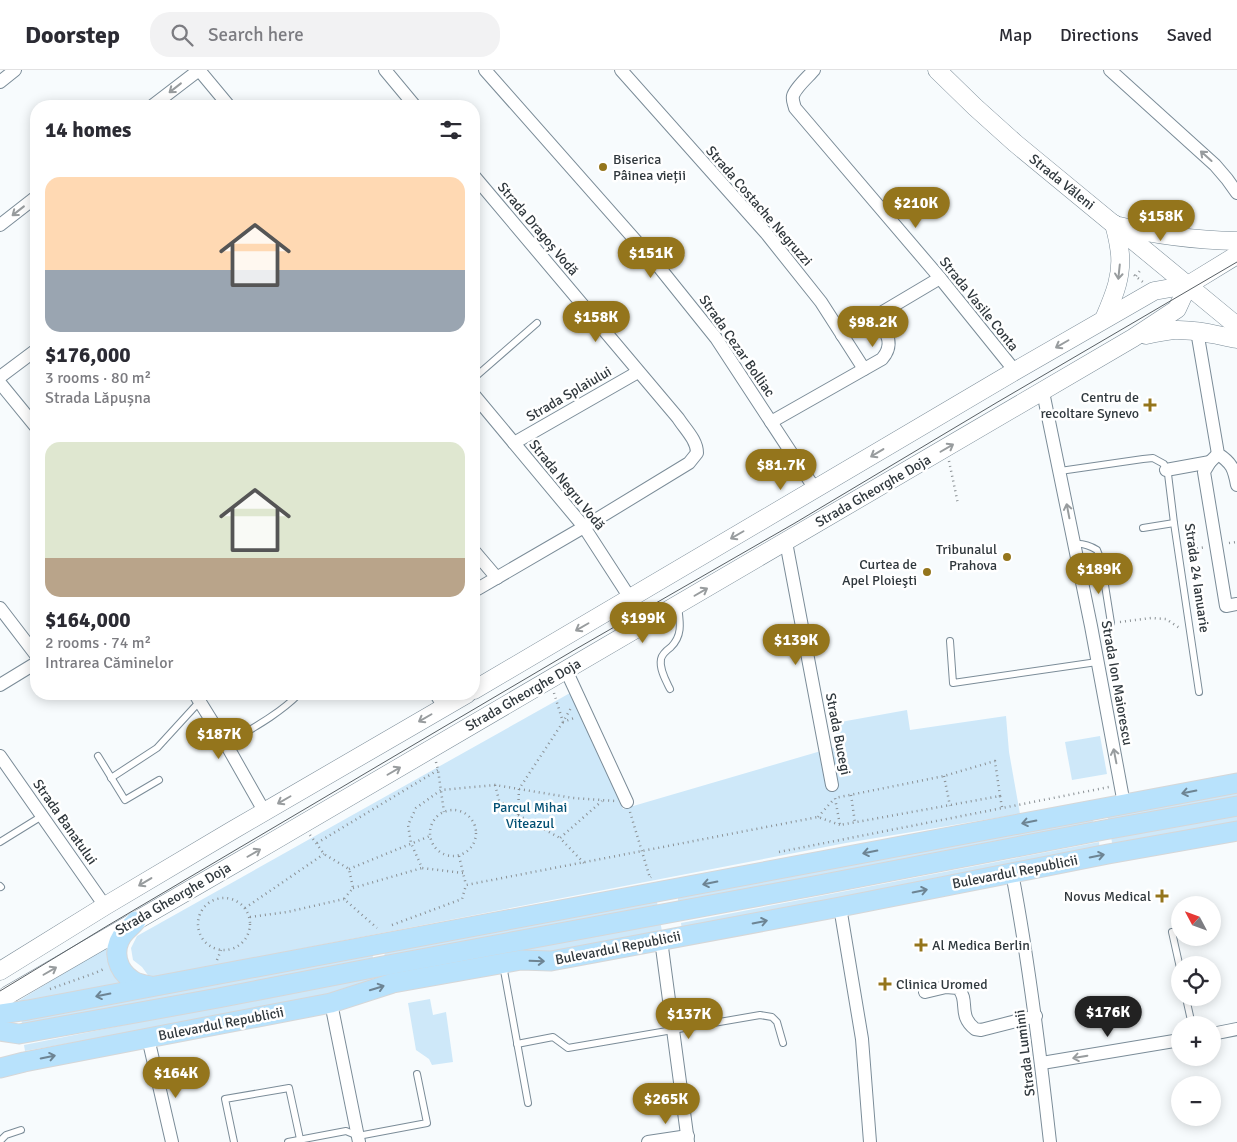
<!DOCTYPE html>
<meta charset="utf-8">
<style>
:root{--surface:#fff;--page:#f2f2f3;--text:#2b2b33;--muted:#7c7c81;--line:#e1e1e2;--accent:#94751c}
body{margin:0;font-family:Signika,sans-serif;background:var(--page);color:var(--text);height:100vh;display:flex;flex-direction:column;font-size:19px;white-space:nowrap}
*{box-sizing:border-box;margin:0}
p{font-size:16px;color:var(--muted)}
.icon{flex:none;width:28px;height:28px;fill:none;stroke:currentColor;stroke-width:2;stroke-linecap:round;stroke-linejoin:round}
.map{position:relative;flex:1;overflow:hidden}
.details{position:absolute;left:30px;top:30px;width:450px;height:600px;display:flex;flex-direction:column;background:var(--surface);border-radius:20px;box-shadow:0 2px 12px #0003}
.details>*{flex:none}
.needle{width:32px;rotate:311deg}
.controls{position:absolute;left:1171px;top:826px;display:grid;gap:10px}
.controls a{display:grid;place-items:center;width:50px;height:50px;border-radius:50%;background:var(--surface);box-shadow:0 2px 12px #0003;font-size:25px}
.price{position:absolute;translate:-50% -42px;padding:0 11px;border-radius:18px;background:var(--accent);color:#fff;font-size:16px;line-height:32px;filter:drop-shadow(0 1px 2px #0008)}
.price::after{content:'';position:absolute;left:50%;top:30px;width:15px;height:11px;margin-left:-8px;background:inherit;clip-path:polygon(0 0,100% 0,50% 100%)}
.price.active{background:#222;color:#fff}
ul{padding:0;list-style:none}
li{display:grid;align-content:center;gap:10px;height:265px;padding:0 15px}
li span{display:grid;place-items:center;height:155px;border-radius:15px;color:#555}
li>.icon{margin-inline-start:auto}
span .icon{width:90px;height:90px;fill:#fffc;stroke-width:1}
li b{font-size:21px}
h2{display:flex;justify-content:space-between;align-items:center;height:60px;padding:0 15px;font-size:21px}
header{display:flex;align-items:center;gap:30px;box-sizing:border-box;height:70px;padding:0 25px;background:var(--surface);border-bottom:1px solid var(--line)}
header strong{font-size:24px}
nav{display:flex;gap:28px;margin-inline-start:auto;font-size:18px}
.search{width:350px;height:45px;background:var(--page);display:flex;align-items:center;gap:12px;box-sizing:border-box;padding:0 18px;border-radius:20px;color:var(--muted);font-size:19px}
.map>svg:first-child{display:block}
</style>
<header>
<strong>Doorstep</strong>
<div class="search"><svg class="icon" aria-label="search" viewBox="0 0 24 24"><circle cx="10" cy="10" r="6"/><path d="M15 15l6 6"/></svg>Search here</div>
<nav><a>Map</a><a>Directions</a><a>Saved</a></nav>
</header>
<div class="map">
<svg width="1237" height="1072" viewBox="0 0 1237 1072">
<rect width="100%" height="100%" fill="#f7fbfd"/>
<g fill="#cee8f9">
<polygon points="570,623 623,739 838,676 835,653 907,640 910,660 1006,646 1009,682 1020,744 846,773 150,908 142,897 133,890 131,878 137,866"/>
<polygon points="1100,666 1107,704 1072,710 1065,672"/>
<polygon points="1237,719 1237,730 1109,754 1107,744"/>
<polygon points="1237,742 1237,754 1113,778 1111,767"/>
<polygon points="1093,749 1094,759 678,837 678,827"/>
<polygon points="1099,772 1100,782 682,862 681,853"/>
<polygon points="656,827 658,837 385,890 384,878"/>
<polygon points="660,851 662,861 556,881 529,882 387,906 387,901"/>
<path d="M107,877C108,893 111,900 119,913L5,939Z"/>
<polygon points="372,883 374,892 23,958 21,949"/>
<polygon points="375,905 376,911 309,931 25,981 24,975"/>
<polygon points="430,929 433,945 446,942 453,992 432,995 429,989 416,980 408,933"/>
</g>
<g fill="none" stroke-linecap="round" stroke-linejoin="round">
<g stroke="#7b8c98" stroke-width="8">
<g id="lane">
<polyline points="474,308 537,253"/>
<polyline points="1060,401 1143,389 1153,388 1164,394 1168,404 1174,453 1199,622"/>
<polyline points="1143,458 1174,453"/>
<path d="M1074,474C1083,473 1089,475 1097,480L1101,490L1111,553"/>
<polyline points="950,571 953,613 1097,592"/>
<path d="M670,619C666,611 659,599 661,589C662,584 667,580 671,577C683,565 680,552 678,536"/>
<path d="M226,674C251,659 278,645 299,624"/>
<polyline points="98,686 125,730 159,710"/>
<polyline points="111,708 157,678 200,631"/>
<polyline points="0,772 42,746"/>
<polyline points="0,816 1,817"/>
<polyline points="1172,862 1180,898"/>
<polyline points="503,895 528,1033"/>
<polyline points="1186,928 1192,955"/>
<polyline points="517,974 553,967 568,978 760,945 772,947 777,952 783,973"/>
<polyline points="0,1071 6,1065 21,1060"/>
<polyline points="234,1072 225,1029 289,1018 300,1069"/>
<polyline points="288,1072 346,1061 358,1066 427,1053 417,1004"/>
</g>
</g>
<g stroke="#7b8c98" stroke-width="14">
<g id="street">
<polyline points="385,0 415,36"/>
<polyline points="485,0 659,197 716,268 815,419"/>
<polyline points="621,0 766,163 821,232 864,299"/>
<path d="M814,0C809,6 795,18 793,26C792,30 794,34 795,38L940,208L1015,301"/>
<polyline points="1110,0 1215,95 1227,109 1237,123"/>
<polyline points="0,12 15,0"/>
<polyline points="152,36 199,0 229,36"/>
<path d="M474,106L678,348C685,359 697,370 697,383L689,393L584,457L474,521"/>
<polyline points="0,155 36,127"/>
<path d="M1197,261L1218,384C1232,393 1234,399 1237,415"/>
<polyline points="842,265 876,246"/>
<polyline points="0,307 36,280"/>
<polyline points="0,313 36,357"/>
<polyline points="1043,322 1091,556 1124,734"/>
<polyline points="474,325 584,457 630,528"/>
<path d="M771,352L882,289C896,273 885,261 876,246L940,208"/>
<polyline points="514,373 638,302"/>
<polyline points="1218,384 1210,392 1204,402 1226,536 1237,534"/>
<polyline points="1166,400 1210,392"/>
<polyline points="786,472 832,715"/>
<polyline points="474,481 497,508"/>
<polyline points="0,538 36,585"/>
<polyline points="566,600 627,732"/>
<polyline points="0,615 36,593"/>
<polyline points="195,624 226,674 264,741"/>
<polyline points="436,624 444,637"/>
<polyline points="0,686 105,836"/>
<path d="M1012,803C1029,892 1040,982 1050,1072"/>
<polyline points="840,837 862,969 870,1072"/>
<polyline points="661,870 688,1072"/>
<path d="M925,922L946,917L958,918C970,931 957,945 975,959L981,960L1036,946"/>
<polyline points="331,933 359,1072"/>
<polyline points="1212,964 1237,959"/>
<polyline points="148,968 172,1072"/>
<polyline points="1042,993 1180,970"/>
<polyline points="648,1072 688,1066"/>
</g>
</g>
<g stroke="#7b8c98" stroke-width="19">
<g id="secondary">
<polyline points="937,0 975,37 1015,73 1237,256"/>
<path d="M1119,156C1159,166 1196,170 1237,171"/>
<path d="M1104,249C1114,226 1124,203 1119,177C1118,169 1116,162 1114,154"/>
<path d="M1146,265C1155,263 1164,261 1174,260C1195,259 1216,265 1237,269"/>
<polyline points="474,620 1015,301 1154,221 1188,215 1237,185"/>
<polyline points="0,901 105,836 233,760 467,624"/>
<polyline points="0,931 8,925 248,786 1133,268 1177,239 1188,215"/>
</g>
</g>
<g stroke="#d6d7d8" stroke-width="21">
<g id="primary">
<path d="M136,851C132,856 126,860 122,866C112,881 117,900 132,910C137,914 145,915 151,916"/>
<polyline points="0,944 28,940 1237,713"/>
<polyline points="0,961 19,964 218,928 383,896 819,815 1104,760 1237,736"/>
<polyline points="0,998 24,992 148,968 331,933 393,913 521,890 551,891 840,837 1108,784 1237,761"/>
</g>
</g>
<g stroke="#8b9195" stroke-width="2.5" stroke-dasharray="1 4" stroke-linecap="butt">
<polyline points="1134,205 1143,212"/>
<polyline points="1136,206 1142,198"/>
<polyline points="949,391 958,434"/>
<polyline points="1229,473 1237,472"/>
<polyline points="1187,480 1206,477"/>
<polyline points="1120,552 1151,548 1166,549 1181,559"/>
<polyline points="554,623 563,652 574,648"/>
<polyline points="436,692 438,700 444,742"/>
<polyline points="944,706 950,736"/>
<polyline points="495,715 499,730 518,745 560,768"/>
<polyline points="851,725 855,753"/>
<polyline points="1000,726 995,691 944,706 835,728 840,755 1000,726 1002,737"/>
<circle cx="453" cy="763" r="23"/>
<polyline points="630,742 650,808 651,807"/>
<polyline points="518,745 519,719 563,652 571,638"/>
<polyline points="818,747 834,729"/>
<polyline points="310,765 324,784 349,799 353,818 344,829 377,858"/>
<polyline points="317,773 438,700"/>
<polyline points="779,782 1109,717"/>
<polyline points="459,786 466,815"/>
<polyline points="584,793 560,768 602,731"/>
<polyline points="349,799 430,766"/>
<polyline points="463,803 422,798 411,773 408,755 416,738 441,720 495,715 573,728 615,731"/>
<polyline points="353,818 422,798"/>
<circle cx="224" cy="854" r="26"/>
<polyline points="245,838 324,784"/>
<polyline points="250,847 287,842 344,829"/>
<polyline points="392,855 462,829 466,815 818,747 840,755"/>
<polyline points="217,890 221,880"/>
<polyline points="50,919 95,903 106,898"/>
</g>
<use href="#lane" stroke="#fff" stroke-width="6"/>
<use href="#street" stroke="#fff" stroke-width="12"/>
<use href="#secondary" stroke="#fff" stroke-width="18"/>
<use href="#primary" stroke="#b8e2fc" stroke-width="19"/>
<polyline stroke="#596065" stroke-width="1" points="0,921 107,856 420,671 576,579 795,453 996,333 1237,192"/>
</g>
<defs><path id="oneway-shaft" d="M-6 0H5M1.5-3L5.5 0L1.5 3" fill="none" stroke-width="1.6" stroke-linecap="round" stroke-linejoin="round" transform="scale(1.25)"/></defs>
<g stroke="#989c9e">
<use href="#oneway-shaft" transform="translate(175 18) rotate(142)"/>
<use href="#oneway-shaft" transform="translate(1206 86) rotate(-138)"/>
<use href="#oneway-shaft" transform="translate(18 141) rotate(142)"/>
<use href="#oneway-shaft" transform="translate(1119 202) rotate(96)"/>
<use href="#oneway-shaft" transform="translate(1062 274) rotate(150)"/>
<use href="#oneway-shaft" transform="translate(947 378) rotate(-30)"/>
<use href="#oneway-shaft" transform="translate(877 383) rotate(149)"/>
<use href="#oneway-shaft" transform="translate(1068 441) rotate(-101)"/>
<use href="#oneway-shaft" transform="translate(737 465) rotate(150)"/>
<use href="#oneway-shaft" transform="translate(701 522) rotate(-30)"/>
<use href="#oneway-shaft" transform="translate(582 557) rotate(150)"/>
<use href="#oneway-shaft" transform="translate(425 648) rotate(150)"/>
<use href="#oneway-shaft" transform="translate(1115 686) rotate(-101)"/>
<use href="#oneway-shaft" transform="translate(394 701) rotate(-30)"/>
<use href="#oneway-shaft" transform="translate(284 730) rotate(150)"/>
<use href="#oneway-shaft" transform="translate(254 783) rotate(-30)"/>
<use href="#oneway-shaft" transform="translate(145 812) rotate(149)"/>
<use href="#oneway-shaft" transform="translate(50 901) rotate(-30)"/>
<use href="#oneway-shaft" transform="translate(1080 987) rotate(170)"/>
</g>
<g stroke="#6d8493">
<use href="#oneway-shaft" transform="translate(1189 722) rotate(169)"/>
<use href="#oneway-shaft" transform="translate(1029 752) rotate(169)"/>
<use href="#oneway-shaft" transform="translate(870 782) rotate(169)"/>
<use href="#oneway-shaft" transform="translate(1097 786) rotate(-11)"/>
<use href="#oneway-shaft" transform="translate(710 813) rotate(169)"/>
<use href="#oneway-shaft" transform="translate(920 821) rotate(-11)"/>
<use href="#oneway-shaft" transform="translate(760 852) rotate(-11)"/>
<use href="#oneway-shaft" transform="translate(537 891) rotate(2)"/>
<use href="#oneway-shaft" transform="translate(377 918) rotate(-17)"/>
<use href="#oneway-shaft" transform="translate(103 925) rotate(169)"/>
<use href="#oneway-shaft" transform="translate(48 987) rotate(-11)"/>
</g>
<g fill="#94751c" stroke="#fff" stroke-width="2">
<circle cx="603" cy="97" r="5"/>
<path d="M1147.5 327.5h5v5h5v5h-5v5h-5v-5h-5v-5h5z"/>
<circle cx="1007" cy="487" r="5"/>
<circle cx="927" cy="502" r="5"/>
<path d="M1159.5 818.5h5v5h5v5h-5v5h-5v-5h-5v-5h5z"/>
<path d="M918.5 867.5h5v5h5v5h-5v5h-5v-5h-5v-5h5z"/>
<path d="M882.5 906.5h5v5h5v5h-5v5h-5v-5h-5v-5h5z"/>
</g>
<g text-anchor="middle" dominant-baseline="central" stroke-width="5" stroke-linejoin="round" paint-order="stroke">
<g font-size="14" fill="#30383d" stroke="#fff" text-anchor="end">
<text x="613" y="89" text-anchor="start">Biserica<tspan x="613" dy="16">Pâinea vieții</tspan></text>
<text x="1139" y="327">Centru de<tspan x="1139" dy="16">recoltare Synevo</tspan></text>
<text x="997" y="479">Tribunalul<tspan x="997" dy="16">Prahova</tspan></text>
<text x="917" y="494">Curtea de<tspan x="917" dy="16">Apel Ploieşti</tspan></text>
<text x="1151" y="826">Novus Medical</text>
<text x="932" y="875" text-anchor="start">Al Medica Berlin</text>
<text x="896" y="914" text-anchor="start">Clinica Uromed</text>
</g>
<g font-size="14" fill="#30383d" stroke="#fff">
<text transform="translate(1062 112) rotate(39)">Strada Văleni</text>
<text transform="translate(759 136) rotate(49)">Strada Costache Negruzzi</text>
<text transform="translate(538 159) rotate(50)">Strada Dragoș Vodă</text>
<text transform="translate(979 234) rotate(51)">Strada Vasile Conta</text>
<text transform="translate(737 276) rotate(55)">Strada Cezar Bolliac</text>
<text transform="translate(569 324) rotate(-30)">Strada Splaiului</text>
<text transform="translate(567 415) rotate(51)">Strada Negru Vodă</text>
<text transform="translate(873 421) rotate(-30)">Strada Gheorghe Doja</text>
<text transform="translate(1197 508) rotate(82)">Strada 24 Ianuarie</text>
<text transform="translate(1117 613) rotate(80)">Strada Ion Maiorescu</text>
<text transform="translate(523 625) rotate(-30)">Strada Gheorghe Doja</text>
<text transform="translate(838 664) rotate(79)">Strada Bucegi</text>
<text transform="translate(65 752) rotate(55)">Strada Banatului</text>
<text transform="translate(1015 802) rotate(-11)">Bulevardul Republicii</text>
<text transform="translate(173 829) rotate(-30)">Strada Gheorghe Doja</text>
<text transform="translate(618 878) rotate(-11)">Bulevardul Republicii</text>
<text transform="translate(221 954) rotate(-11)">Bulevardul Republicii</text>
<text transform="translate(1025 983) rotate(-97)">Strada Luminii</text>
</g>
<g font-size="14" fill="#035074" stroke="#fff">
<text x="530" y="737">Parcul Mihai<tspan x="530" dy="16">Viteazul</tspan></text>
</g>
</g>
</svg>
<div class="controls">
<a><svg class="needle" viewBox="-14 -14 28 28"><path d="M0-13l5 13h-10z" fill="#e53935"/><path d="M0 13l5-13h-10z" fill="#7c7c81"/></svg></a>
<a><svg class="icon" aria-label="locate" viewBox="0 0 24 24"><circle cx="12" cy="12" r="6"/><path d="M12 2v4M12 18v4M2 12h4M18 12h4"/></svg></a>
<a>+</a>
<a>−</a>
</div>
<b class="price" style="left:916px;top:159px">$210K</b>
<b class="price" style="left:1161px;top:172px">$158K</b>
<b class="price" style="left:651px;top:209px">$151K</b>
<b class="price" style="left:596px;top:273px">$158K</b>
<b class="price" style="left:873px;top:278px">$98.2K</b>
<b class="price" style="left:781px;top:421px">$81.7K</b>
<b class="price" style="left:1099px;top:525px">$189K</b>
<b class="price" style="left:643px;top:574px">$199K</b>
<b class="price" style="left:796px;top:596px">$139K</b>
<b class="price" style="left:219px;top:690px">$187K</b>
<b class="price active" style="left:1108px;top:968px">$176K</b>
<b class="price" style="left:689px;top:970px">$137K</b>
<b class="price" style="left:176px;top:1029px">$164K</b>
<b class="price" style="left:666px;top:1055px">$265K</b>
<section class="details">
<h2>14 homes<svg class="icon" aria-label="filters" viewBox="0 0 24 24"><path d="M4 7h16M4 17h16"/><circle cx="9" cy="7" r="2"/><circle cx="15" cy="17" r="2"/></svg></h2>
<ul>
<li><span style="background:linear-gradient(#ffd9b3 60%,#9aa5b1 0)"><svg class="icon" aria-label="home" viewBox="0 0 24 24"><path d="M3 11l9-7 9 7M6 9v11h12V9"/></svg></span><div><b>$176,000</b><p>3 rooms · 80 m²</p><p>Strada Lăpușna</p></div></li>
<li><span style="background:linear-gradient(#dfe7d0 75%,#b9a48a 0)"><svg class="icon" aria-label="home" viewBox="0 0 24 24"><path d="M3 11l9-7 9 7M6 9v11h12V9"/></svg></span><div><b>$164,000</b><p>2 rooms · 74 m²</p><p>Intrarea Căminelor</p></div></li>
</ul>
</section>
</div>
